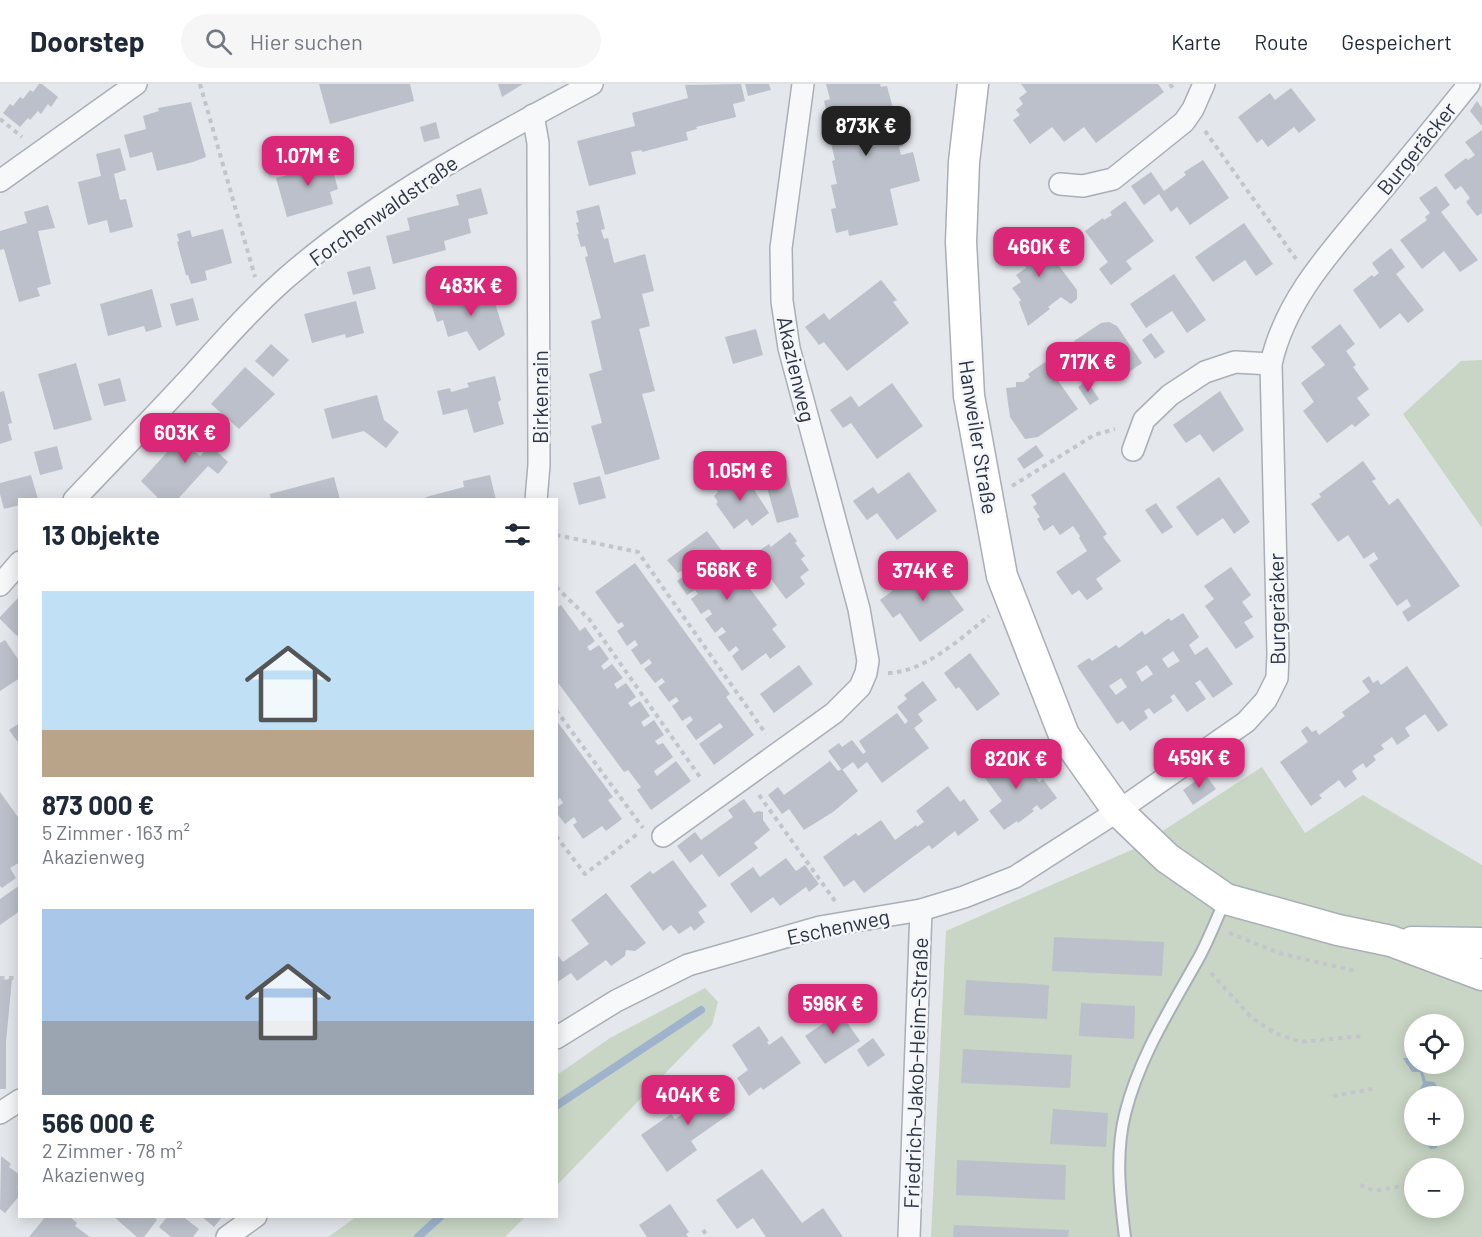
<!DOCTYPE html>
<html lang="de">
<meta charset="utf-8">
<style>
:root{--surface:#fff;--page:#f6f6f7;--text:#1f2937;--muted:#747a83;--line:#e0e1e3;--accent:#db2777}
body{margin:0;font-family:Barlow,sans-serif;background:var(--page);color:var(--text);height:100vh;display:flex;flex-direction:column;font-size:22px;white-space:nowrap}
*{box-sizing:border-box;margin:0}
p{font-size:20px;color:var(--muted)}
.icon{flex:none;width:33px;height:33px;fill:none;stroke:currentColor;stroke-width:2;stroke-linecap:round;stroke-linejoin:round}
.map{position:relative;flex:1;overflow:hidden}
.sheet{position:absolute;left:18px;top:414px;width:540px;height:720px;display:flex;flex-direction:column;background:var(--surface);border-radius:0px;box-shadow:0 3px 15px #0003}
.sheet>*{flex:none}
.fabs{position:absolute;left:1404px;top:930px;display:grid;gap:12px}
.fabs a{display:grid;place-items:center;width:60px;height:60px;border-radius:50%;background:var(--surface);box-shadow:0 3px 15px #0003;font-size:30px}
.price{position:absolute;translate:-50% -51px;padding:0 14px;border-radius:12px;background:var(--accent);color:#fff;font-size:20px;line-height:39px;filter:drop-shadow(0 2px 3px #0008)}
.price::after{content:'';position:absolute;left:50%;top:36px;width:18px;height:14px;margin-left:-9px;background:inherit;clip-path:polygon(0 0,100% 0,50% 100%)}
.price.active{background:#222;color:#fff}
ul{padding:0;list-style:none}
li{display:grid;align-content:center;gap:12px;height:318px;padding:0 24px}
li span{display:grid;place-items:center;height:186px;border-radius:0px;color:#555}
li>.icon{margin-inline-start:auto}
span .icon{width:108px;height:108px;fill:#fffc;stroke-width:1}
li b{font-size:26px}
h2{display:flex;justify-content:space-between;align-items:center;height:72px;padding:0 24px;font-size:26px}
header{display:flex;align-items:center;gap:36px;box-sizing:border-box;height:84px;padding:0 30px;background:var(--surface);border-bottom:2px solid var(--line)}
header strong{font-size:28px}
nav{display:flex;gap:33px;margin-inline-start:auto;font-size:21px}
.search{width:420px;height:54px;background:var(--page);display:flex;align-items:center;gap:15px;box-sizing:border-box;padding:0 21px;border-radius:33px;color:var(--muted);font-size:22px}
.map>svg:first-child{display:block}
</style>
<header>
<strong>Doorstep</strong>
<div class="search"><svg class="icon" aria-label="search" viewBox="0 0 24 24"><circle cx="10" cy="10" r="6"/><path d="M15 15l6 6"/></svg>Hier suchen</div>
<nav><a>Karte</a><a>Route</a><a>Gespeichert</a></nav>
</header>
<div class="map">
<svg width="1482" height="1153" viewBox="0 0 1482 1153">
<rect width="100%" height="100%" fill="#e4e7ec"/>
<g fill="#c9d6c5" fill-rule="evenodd">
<polygon points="1482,276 1482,444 1403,330 1461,277"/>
<path d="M1262,683L1305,749L1363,711L1482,781V1153H931L946,847L1136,764ZM1414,940H1454V980H1414ZM1414,1012H1454V1052H1414ZM1414,1084H1454V1124H1414Z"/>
<polygon points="705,904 718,918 712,941 557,1101 557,991 610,954"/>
<polygon points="356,1133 356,1132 525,1133 505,1153 328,1153"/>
</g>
<g fill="#9fb4cc">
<polygon points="1403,974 1414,974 1414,980 1432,980 1423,988 1426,997 1434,998 1437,1002 1436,1012 1417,1012 1423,999 1420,988 1412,988"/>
<polygon points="1424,1052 1442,1052 1437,1056 1437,1064 1431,1065 1425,1060"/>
</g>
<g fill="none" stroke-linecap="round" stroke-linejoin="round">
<g stroke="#9fb4cc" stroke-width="8">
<polyline points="556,1022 701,926"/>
<polyline points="418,1153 441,1132"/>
</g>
</g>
<g fill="#bbc0ca" fill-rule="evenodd">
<polygon points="39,0 42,0 58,13 51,23 48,20 41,30 38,27 30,36 28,34 20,43 3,29 10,20 13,22 20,13 23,15 30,6 33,8"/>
<polygon points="319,0 410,0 414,17 330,40"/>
<polygon points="498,0 523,0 502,13"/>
<polygon points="741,0 745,17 733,20 736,33 696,43 697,45 686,48 688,56 642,68 642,66 631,68 636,90 589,102 577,57 635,42 632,29 688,14 685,1"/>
<polygon points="745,0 769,0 771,6 748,12"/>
<polygon points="826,0 880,0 881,3 887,2 903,62 899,63 901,71 913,68 920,97 890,105 898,141 849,152 848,146 836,149 831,125 836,124 831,101 837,100 832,77 835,76 827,42 830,42 824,17 830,15"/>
<polygon points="1021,0 1158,0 1164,8 1096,59 1084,43 1064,58 1052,43 1030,60 1013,36 1020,31 1016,26 1023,20 1019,14 1027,8"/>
<polygon points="1291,4 1316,36 1299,49 1294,43 1268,63 1262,55 1257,59 1238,33 1270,9 1275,16"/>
<polygon points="1477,17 1482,24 1482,42 1470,27"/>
<polygon points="191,18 206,73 193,78 157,87 152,68 130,74 124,51 146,45 143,32 159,27 158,24"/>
<polygon points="436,38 440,54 424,58 420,43"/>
<polygon points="1482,46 1482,129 1477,132 1466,118 1470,114 1461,102 1455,106 1444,91 1466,74 1468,76 1475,71 1465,58"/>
<polygon points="120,64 126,86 114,90 120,116 126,115 133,143 110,149 107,136 88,141 78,98 101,92 96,70"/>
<polygon points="329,72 338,105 330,108 333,120 287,133 276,94 298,88 296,81"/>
<polygon points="1203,76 1229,114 1190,141 1177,123 1171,128 1159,110 1144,121 1131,102 1151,88 1164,107 1186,91 1184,88"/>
<polygon points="1436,102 1450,121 1441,128 1478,176 1460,188 1444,167 1422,185 1400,156 1427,136 1425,133 1430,129 1419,114"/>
<polygon points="481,104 488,130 468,135 471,149 444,157 446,166 393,180 386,152 410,146 407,134 459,121 456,111"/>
<polygon points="1125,117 1154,157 1126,177 1132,185 1111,201 1099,185 1108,178 1085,147 1103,134 1104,136 1112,131 1110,128"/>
<polygon points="48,121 55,144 38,147 51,200 37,204 40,212 19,218 4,165 0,166 0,147 27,139 24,128"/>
<polygon points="599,121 605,145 601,146 604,155 608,154 614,179 645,170 654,207 642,210 650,242 639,245 655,307 642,310 660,375 605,391 591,342 602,339 589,290 602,286 591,237 601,234 585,173 588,172 585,162 581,163 577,150 579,150 576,139 579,138 576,127"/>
<polygon points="1244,139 1273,180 1256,192 1245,176 1213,198 1195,173"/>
<polygon points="1030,143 1077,206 1077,215 1071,220 1061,213 1048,223 1050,225 1028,242 1019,218 1021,216 1012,204 1021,198 1016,191 1026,184 1008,159"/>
<polygon points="1073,143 1084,159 1067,172 1055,156"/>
<polygon points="223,145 232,179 205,187 207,196 191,200 188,191 186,191 177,158 179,157 177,150 190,146 192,153"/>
<polygon points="1391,164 1405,183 1396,190 1424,226 1408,239 1400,229 1380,245 1353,206 1372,191 1374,193 1379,189 1372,179"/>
<polygon points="370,182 376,205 353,211 347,188"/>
<polygon points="1174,190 1206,236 1187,249 1172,227 1146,244 1130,220"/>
<polygon points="881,196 897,216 893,218 909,239 847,287 824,258 819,261 805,243 824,229 829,236"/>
<polygon points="490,203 505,251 479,267 467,247 448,253 443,236 437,238 431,219"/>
<polygon points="152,205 162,243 146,248 144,242 108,252 100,220"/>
<polygon points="193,214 199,236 176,242 170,220"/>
<polygon points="356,217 364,249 346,254 345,250 312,259 304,230"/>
<polygon points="1109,238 1117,242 1142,279 1122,293 1108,274 1097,269 1087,274 1074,257 1101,239"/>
<polygon points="1340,240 1355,260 1346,267 1356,281 1353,283 1369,305 1357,314 1370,331 1355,343 1352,340 1327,359 1303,327 1314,318 1301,299 1325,281 1311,263"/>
<polygon points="756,245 763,271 733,280 725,253"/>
<polygon points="1151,249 1165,268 1155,275 1142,256"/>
<polygon points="271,260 289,276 273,293 255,277"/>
<polygon points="1045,278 1078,325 1038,353 1025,355 1010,333 1006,304 1016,303 1016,298 1023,298 1030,293 1028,290"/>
<polygon points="76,279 92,336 54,346 38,290"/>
<polygon points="245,283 275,310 239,345 211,320"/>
<polygon points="495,292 501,316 498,318 504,340 474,349 467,325 443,331 437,307 450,304 451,308 469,303 467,299"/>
<polygon points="120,294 126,317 104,322 98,300"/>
<polygon points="1087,297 1099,315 1090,321 1078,303"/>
<polygon points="892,299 923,342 877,375 851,339 843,344 830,326 851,312 859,323"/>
<polygon points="4,307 12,339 8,340 12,356 0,360 0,308"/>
<polygon points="1220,307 1244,346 1213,368 1200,350 1186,359 1173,341"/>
<polygon points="377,311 384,336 399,348 386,364 364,347 332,355 324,325"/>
<polygon points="204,334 221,350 210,361 228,378 218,390 208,382 177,416 160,416 141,397 180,354 200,372 205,367 188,351"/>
<polygon points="1036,361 1044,372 1024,385 1017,375"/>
<polygon points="57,362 63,385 40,391 34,368"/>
<polygon points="1363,377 1376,395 1372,397 1389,421 1398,414 1460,502 1408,538 1402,528 1411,522 1407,515 1397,522 1369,481 1378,475 1374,468 1364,475 1348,451 1338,458 1311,420 1321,413 1319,410"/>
<polygon points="785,380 799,433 777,439 762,386"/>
<polygon points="909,388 937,427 897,456 877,429 867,436 853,417 873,403 878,410"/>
<polygon points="1064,388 1107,450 1103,453 1121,477 1096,495 1103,505 1087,516 1079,506 1072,511 1056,488 1087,467 1079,454 1080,452 1073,442 1060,451 1053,441 1044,447 1037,435 1040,433 1033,423 1037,420 1031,411"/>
<polygon points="744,390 769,429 752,442 747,435 734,445 716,420 718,418 714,412 718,408 715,404 732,391 735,396"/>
<polygon points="31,391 38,415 20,416 20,421 4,425 0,410 0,399"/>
<polygon points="490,391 496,416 427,416 426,413 464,403 463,397"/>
<polygon points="600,392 606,414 579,421 573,399"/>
<polygon points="334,393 340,416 271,416 270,410"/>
<polygon points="1219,393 1250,438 1234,450 1223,434 1197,452 1176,423"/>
<polygon points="1156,419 1173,443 1162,450 1145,426"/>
<polygon points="707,447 777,541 772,545 786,563 770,575 766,569 742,587 732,572 739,566 736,562 729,568 718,553 726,548 722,543 715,549 705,535 712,530 709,525 701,530 691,515 698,510 695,506 687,511 677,497 684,492 681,487 678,489 667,476"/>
<polygon points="790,448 797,457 795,459 805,472 801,475 809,486 800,493 805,500 786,515 753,471 769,460 771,463"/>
<polygon points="928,477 964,526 920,558 900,529 893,534 880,516 907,496 905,494"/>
<polygon points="635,479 730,610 726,613 754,651 714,681 699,660 723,643 720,639 696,656 686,642 693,636 690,632 682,637 672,622 679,617 676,613 669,618 658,603 665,598 662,594 655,599 644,585 652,579 649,575 641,581 631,566 638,561 635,556 627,562 617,547 624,542 622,538 618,540 595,508"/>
<polygon points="1231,483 1251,511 1242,518 1253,533 1244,538 1254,553 1236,565 1205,522 1214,515 1204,502"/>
<polygon points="20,512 20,549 17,552 0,535 0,533"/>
<polygon points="561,521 580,547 585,543 595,557 587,563 590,567 599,561 609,575 601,582 604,586 612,580 623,594 614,600 617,605 626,599 636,613 628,619 631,623 640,617 650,632 641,638 644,643 654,636 664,651 655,657 658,661 663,659 673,673 654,687 657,692 676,677 691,697 651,726 637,706 641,703 628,686 624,688 556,596 556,524"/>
<path d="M1183,529L1199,553L1189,561L1195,571L1207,563L1233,600L1213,614L1200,596L1195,599L1206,615L1187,628L1174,610L1170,613L1173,617L1154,630L1149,624L1144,627L1148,634L1130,647L1123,637L1117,640L1077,582L1089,574L1092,577L1116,561L1119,564L1142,547L1145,551L1169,534L1171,537ZM1173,567L1180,577L1168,584L1162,575ZM1147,581L1153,590L1142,598L1136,588ZM1121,594L1127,603L1116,611L1109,602Z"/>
<polygon points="5,556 20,578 20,594 0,607 0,559"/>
<polygon points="970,569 1000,610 977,627 959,603 956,605 944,589"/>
<polygon points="799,581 813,600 774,629 760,610"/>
<polygon points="1407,582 1448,641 1438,648 1425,630 1405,644 1410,652 1397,661 1392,653 1381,661 1384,665 1373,672 1376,676 1366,684 1363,679 1352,687 1357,695 1345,704 1339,696 1319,711 1322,714 1311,722 1280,678 1308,658 1301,647 1307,642 1312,648 1316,646 1319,651 1345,632 1342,628 1370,608 1362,597 1369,592 1373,599 1378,596 1381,601"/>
<polygon points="923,597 937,616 918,630 923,637 914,644 929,664 882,699 867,678 858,685 853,678 842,686 828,667 839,659 842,663 852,656 863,670 866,668 859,657 897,629 905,640 908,637 897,623 907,615 904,611"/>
<polygon points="556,636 613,713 608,716 622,735 606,747 602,742 583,755 573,741 577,738 574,733 565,740 556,728 556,724 563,719 560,714 556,717"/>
<polygon points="20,639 20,661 9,646"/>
<polygon points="1015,666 1039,698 1043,695 1057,714 1041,726 1037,721 1032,725 1034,727 1018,739 1017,737 1004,746 989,727 1002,717 982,690"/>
<polygon points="830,677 838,687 842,685 858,707 833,728 804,746 789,725 782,730 768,711 778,703 784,711"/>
<polygon points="1205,690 1216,705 1193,721 1183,706"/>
<polygon points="948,702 960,718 964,715 979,736 958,752 955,747 932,765 929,761 864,809 854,796 844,803 823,773 856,749 858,752 881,736 895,756 916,741 917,743 924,738 916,727"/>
<polygon points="0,708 20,736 20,778 10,784 16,794 2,804 0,802"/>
<polygon points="744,715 754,729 758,727 763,728 763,736 770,746 754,759 758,764 719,793 702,770 690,779 677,762 695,748 701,756 733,733 728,726"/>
<polygon points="786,774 796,787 805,781 819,800 809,808 806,803 780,822 773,813 751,829 730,800 753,783 760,793"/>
<polygon points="673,776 707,822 698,828 705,838 694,847 691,842 679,850 671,841 663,847 630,802 650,787 653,790"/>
<polygon points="20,801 20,827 0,841 0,815"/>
<polygon points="606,809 646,859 635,867 626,866 625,872 611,882 606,876 577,897 571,889 556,899 556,869 563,878 589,860 571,836"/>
<polygon points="1054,853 1164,858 1162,892 1052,887"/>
<polygon points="12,895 6,958 6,1005 0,1005 0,896"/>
<polygon points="966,896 1049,901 1047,935 964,931"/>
<polygon points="842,919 852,933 846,937 860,957 825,980 805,952 834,932 830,927"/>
<polygon points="1081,919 1135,922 1134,955 1079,952"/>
<polygon points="759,942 769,957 767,958 769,961 782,952 801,979 763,1006 761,1003 749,1012 737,994 748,986 732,961"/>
<polygon points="873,954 885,971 868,983 857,966"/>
<polygon points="963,965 1072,971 1070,1004 961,999"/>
<polygon points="714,995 735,1026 691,1057 697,1066 667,1088 641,1051 671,1030 675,1035 692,1024 686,1015"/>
<polygon points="1053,1025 1108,1029 1106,1063 1050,1060"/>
<polygon points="1,1072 11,1080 9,1083 20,1091 20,1100 17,1103 20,1105 20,1111 5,1129 0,1125"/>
<polygon points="957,1076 1066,1081 1065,1116 956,1111"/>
<polygon points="762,1085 802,1139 823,1124 843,1153 766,1153 753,1134 737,1145 716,1116"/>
<polygon points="670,1120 689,1148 686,1150 688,1153 647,1153 639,1141"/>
<polygon points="46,1132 69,1132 77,1139 75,1142 90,1153 29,1153"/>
<polygon points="113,1132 152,1132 157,1136 144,1153 137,1153"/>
<polygon points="168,1132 182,1132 199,1145 193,1153 171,1153 159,1143"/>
<polygon points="201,1132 223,1132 214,1143"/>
<polygon points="954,1141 1069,1146 1068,1153 953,1153"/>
</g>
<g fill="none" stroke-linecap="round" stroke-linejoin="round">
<g stroke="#a9aeb7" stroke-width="14">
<path id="lane" d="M1125,1153C1120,1113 1115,1070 1125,1030C1139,974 1169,927 1197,877C1208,858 1216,835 1226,815"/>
</g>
<g stroke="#a9aeb7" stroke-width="24">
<g id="street">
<polyline points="533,31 538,59 539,381 536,416"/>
<polyline points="0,97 136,0"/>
<polyline points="1060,100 1083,102 1113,95 1184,38 1193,25 1204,0"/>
<polyline points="1133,366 1144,336 1170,311 1205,288 1235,278 1271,280"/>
<path d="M74,416C112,376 150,337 187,297C219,262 250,226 285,195C375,116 487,56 592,0"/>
<polyline points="0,501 20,478"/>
<polyline points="663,752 834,629 860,603 866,589 868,577 859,525 789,264 782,217 781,164 803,0"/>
<path d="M556,954L616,917L688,881L820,843L921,826L964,813L1015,793L1118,727L1246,638L1266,616L1277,594L1278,570L1271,280C1285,216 1331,167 1372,118C1405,79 1437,40 1469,0"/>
<polyline points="0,1029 20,1016"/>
<polyline points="227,1153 256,1132"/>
<polyline points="909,1153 921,826"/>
</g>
</g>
<g stroke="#a9aeb7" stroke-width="33">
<g id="secondary">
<polyline points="973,0 964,78 961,158 969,312 1002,492 1064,651 1118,727 1167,774 1226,815 1338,846 1391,857 1482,891"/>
<polyline points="1412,858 1482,859"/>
</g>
</g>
<g stroke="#c2c5cb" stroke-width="4" stroke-dasharray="4.5 4.5" stroke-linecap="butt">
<polyline points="200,0 255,193"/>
<polyline points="1170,0 1175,7"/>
<polyline points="0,35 22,53"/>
<polyline points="1205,47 1296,175"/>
<polyline points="1012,402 1094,351 1115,345"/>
<polyline points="556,451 638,468 766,650"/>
<polyline points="556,503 589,535 702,696"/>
<path d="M888,589C925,588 961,554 989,532"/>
<polyline points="556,626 643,744"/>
<polyline points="759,711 835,817"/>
<polyline points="556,752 585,790 640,748"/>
<polyline points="1229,849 1282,870 1356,887"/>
<polyline points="1211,889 1252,934 1275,949 1300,958 1362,952"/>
<polyline points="0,894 20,894"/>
<polyline points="1333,1012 1372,1005"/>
<polyline points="1360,1101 1375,1107 1406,1101"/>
<polyline points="703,1146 708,1153"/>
</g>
<use href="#lane" stroke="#f7f8fa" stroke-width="10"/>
<use href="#street" stroke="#f7f8fa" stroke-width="21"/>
<use href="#secondary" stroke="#fff" stroke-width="30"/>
</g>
<g text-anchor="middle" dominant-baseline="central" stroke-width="5" stroke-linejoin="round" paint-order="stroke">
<g font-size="21" fill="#2b3445" stroke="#f4f6f9">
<text transform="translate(1416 64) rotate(-51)">Burgeräcker</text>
<text transform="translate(383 126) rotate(-35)">Forchenwaldstraße</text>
<text transform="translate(797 285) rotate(77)">Akazienweg</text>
<text transform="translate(539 313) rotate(-90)">Birkenrain</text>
<text transform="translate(979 353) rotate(81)">Hanweiler Straße</text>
<text transform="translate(1276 525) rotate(-91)">Burgeräcker</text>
<text transform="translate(838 842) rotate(-12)">Eschenweg</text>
<text transform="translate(915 989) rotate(-88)">Friedrich-Jakob-Heim-Straße</text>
</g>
</g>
</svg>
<div class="fabs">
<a><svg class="icon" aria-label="locate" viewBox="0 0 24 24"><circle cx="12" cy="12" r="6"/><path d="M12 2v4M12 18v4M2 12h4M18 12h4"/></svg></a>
<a>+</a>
<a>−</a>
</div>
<b class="price active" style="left:866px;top:73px">873K €</b>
<b class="price" style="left:308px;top:103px">1.07M €</b>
<b class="price" style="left:1039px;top:194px">460K €</b>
<b class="price" style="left:471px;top:233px">483K €</b>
<b class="price" style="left:1088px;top:309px">717K €</b>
<b class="price" style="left:185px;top:380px">603K €</b>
<b class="price" style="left:740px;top:418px">1.05M €</b>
<b class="price" style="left:727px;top:517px">566K €</b>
<b class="price" style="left:923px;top:518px">374K €</b>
<b class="price" style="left:1199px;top:705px">459K €</b>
<b class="price" style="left:1016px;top:706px">820K €</b>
<b class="price" style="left:833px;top:951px">596K €</b>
<b class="price" style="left:688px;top:1042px">404K €</b>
<section class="sheet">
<h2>13 Objekte<svg class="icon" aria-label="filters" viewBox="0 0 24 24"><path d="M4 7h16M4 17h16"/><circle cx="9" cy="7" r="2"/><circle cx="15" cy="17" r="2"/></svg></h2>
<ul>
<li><span style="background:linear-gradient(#bfe0f5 75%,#b9a48a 0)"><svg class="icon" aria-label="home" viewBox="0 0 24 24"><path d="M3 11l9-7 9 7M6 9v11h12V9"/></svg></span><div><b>873 000 €</b><p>5 Zimmer · 163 m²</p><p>Akazienweg</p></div></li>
<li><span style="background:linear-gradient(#a9c7e8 60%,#9aa5b1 0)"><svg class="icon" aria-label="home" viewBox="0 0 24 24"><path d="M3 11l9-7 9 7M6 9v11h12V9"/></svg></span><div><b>566 000 €</b><p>2 Zimmer · 78 m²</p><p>Akazienweg</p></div></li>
</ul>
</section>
</div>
